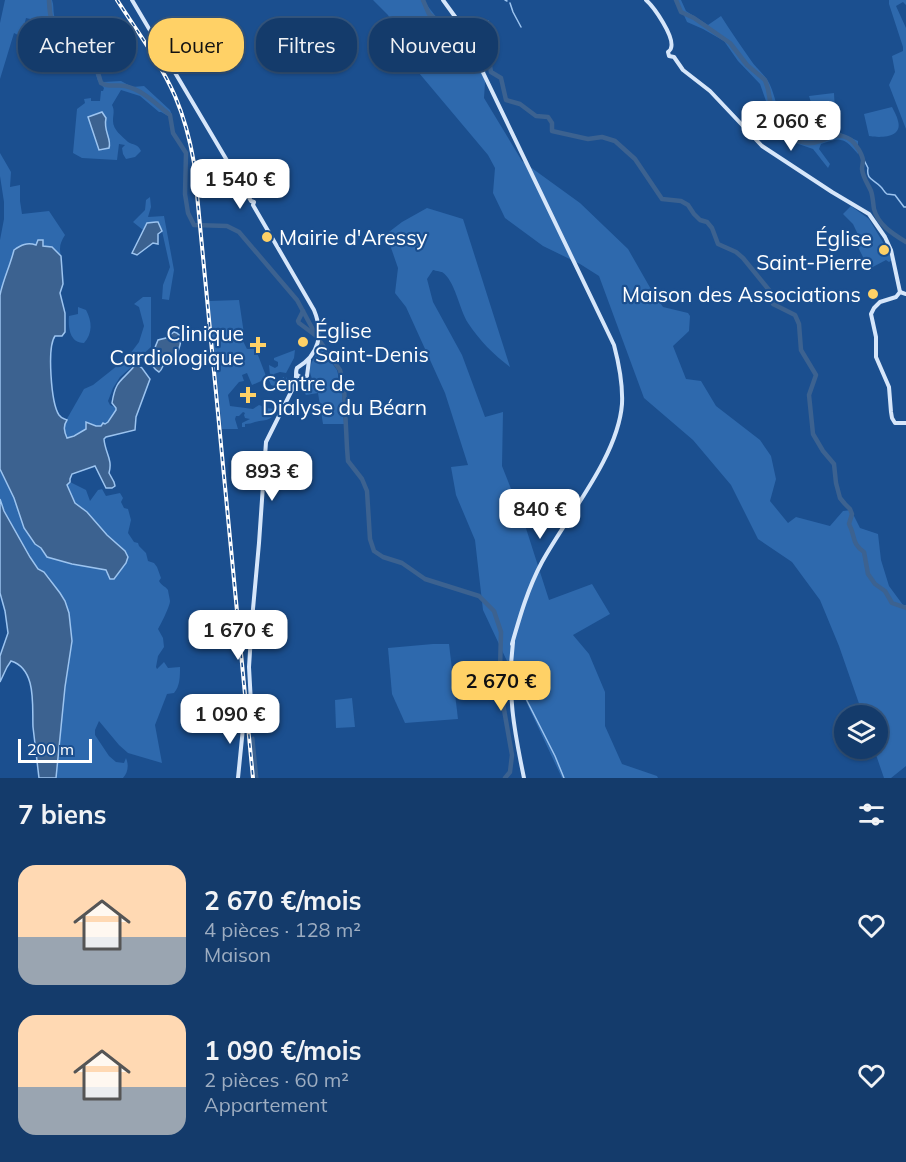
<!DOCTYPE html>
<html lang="fr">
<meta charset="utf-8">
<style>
:root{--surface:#143b6b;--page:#214673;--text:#f1f3f6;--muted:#9dadc1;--line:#33557e;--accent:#ffd166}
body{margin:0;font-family:Mulish,sans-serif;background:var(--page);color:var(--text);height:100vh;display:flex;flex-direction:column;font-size:22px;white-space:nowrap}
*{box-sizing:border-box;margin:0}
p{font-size:20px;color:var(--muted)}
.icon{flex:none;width:33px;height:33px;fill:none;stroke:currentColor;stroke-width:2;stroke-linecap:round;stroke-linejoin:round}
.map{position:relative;height:778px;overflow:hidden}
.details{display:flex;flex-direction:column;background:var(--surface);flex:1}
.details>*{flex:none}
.banner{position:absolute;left:18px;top:18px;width:600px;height:54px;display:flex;gap:12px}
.fabs{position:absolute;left:834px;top:705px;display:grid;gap:12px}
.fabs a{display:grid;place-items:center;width:54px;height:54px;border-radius:50%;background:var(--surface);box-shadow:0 2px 4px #0004,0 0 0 2px var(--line);font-size:30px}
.scale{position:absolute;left:18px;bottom:15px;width:74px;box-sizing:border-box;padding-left:6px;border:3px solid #fff;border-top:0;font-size:16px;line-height:21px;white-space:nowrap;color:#fff;-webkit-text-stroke:4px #1b4f8f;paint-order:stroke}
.price{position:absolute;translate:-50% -51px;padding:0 14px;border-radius:12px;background:#fff;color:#222;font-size:20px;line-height:39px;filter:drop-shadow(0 2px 3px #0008)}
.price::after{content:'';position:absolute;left:50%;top:36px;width:18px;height:14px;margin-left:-9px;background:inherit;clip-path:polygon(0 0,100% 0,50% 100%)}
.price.selected{background:var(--accent);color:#111}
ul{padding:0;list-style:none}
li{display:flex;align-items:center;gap:18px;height:150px;padding:0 18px}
li span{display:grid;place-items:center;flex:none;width:168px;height:120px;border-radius:18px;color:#555}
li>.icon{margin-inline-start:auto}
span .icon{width:72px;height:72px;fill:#fffc;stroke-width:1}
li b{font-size:26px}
h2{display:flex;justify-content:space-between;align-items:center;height:72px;padding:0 18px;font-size:26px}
.pill{padding:0 21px;border-radius:24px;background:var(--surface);box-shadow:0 2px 4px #0004,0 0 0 2px var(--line);font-size:21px;line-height:54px}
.pill.selected{background:var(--accent);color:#111}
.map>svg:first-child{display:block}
</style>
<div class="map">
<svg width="906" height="778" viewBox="0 0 906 778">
<rect width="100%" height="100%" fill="#1b4f8f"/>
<g fill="#2e69ad">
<path d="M5,0H52C54,5 53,10 54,15C57,26 65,33 71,43L73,41L78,45L79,51L84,52L85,49L90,51L89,58L91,60L96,58L98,63L93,66L103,82L121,81L132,87L144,86L170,110L172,115L168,116L161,112H159L140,96L121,90L112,105C115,111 113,114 113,121C113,130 122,136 128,142C133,145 138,144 141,151L135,157L126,159L123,154L122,148L125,145L119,144L117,160L82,158L73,153L77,109L85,103L84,99L91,98V101H100L101,91H103L104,88L98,81L93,66L64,58V52L54,42L43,22L26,18L23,30L18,35L14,33L0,79V23Z"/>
<polygon points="373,0 423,0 437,18 489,20 484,98 522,161 580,203 628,249 652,291 663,307 688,313 690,316 689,331 673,346 686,379 701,381 716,406 760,440 771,456 776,479 770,501 788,523 796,517 830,526 843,511 851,510 860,528 878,534 881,560 889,586 903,605 906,605 906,766 891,778 884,778 874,749 878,748 878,716 863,715 839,646 820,600 792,562 758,539 731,485 693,440 644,398 599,276 580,264 543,246 505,218 493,193 495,168 488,155 414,67 388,15"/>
<path d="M677,0H681L686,11L708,25L721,16C730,30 740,45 750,59C755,67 763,73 768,81C777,97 777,119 790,133C796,139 809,140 817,135L813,127V109L809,96L834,93L836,131L858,141V154C844,138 842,137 821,144L819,149L830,164L828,168L813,149L784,139L767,109L766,101L760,84L738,61L724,41L703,29L687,22Z"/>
<polygon points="889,0 906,0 906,5 903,2 896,6 906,28 906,129 889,85 895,72 892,56 903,51 903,47 889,4"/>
<path d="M892,107C894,111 897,116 898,121C903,138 880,138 869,136L864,114Z"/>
<path d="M0,153L11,172L10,187L20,185V201L22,214L49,211L65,235C60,243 59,247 61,256L52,247L43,246V241L37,245L14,250C10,266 3,280 0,295V240L4,219V202L0,176Z"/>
<polygon points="150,197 151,207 148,217 164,216 174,270 169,300 162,299 163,285 170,267 162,231 158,223 147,223 143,230 133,222 145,210 146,200"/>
<polygon points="851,206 869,219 884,244 887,243 890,250 892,260 889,262 886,260 869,269 856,243 861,241 853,224 843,214"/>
<path d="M427,208L463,219L510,367C494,355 479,340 468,323C459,309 455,280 442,272C441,272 433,270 433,270L427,279L433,302L462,355L485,417L503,412L502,466L523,519L549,600L592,584L610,614L573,635L589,654L605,692V726L622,764L657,776L658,778H562L483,610L475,540L456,495L451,467L468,465L445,393L406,307L395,293L398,268L389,242L385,235L402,222Z"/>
<polygon points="143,297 151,297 151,347 140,357 136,363 120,377 113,388 108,401 110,405 116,408 116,410 108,422 105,424 103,423 101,426 96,426 86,422 87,429 67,438 65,433 64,424 84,389 93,385 127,358 139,342 144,326 139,307 134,304"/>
<path d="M239,300L244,334L240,335L247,349L253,347L255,350H256L266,376L270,375L269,365L275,368L278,366V362L274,360V358L295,350L294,358L286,373L280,372L274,374L278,386L281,383L283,377H284L283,381L284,382L287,377L285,393L279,391L280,388L271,385L268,378L252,385L247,373L242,375L244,381L239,382L228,395L230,406L253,409L259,405L267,408L274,409V407H277C272,422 268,419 255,422C252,423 249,424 245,424V427H242V423L250,419L245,418L244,415L245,413L243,412L239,416H236L235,419L238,429H222L209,301Z"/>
<path d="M78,307L86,310C92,321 93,333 84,343C70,343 68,328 69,316L78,314Z"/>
<path d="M321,348L337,370L342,391L344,424H323L318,393L306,395L300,386L308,387L312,384C313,376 309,375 310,368C311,361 317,354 321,348Z"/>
<path d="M0,469L14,498L24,528L35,544L41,548L47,556L106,570L125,551L107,535L87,512L75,503L66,485L70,482L86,490L90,501L98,490L102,489L106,496L120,493L123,498L121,502L124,508L128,509L131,520L128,533L134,542L138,543L139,546L146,553L148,561L154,563L157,567L161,578L159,581C162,586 165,586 168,590C168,591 170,600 170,601C170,606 161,624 158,629L163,638L164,647L158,656L156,667L157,669L164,662L168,668L180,667C180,677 180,686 174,693L167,694L155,725L162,763L128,753L119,745L99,721L95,730V735L109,756L116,762L124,763L126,758C129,765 128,773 123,778H56L65,687L72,641L65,601L49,577L44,572L38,569L4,511L0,499Z"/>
<polygon points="433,644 449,644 458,719 405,723 392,694 388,648"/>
<polygon points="352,698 355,727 336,728 335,700"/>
</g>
<g fill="#3c6290" stroke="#9cc4f0" stroke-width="1.5">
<path d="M102,112L106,118C103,132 112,138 109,148L99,150L88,117Z"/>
<polygon points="156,222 158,222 162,231 158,234 158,244 153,243 137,255 132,253 147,223"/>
<path d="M38,240H43V246L52,247L61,256L63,284L60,293L65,313V332L62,336H55C47,347 51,403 59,415C62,419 63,418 67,420C63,426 64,431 67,438L74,436L86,429V422L96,426H101L103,423L105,424L108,422L116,410V408L112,403C116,378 122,382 136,364L142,368L150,379L136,417L135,430L106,437L104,439C105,453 113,459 109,473L114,482L115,486L112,488H106L95,466L72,474L70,479V482L67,485L75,503L87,512L107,535L125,551L128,557L126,563L114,579H110L106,570L72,564L47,557L41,548L35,544L24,528L14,498L0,469V295C3,280 10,266 14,250C21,245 27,242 36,245Z"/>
<path d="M174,332C185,335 180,346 177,354L174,355C171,358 169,358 166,361C162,365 163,369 159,372C145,364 154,351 158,340L166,338Z"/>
<path d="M0,499L4,511L30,557L38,569L44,572L60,593L65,601L69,613L72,641L65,687L56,778H39C37,761 35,744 33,727C32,706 37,669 11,661L7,667L0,682V656L8,633L5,611L0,593Z"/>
</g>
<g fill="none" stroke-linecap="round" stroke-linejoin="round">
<g stroke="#9cc4f0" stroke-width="1.5">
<polyline points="505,0 507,1"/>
<polyline points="510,3 513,12 521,27"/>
<path d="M863,158L868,168C866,180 874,179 881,187C883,189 884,192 887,194L895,195L904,207H906"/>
<polyline points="517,681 555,756 564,778"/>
</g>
<polyline stroke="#3c6290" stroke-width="3" points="253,738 257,778"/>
<g stroke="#3c6290" stroke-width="4.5">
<path d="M49,0C50,34 63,55 96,66L101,83C110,88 117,84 125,86C143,90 156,104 170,115L173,133L186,153L185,194L188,213L194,225L227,226L239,232L297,300L317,337L340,370L344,387L347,448L348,461L362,479L367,491L370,539L374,551L383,557L402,563L425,579L479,596L494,611L501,632L500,670L502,698L512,755L510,772L505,778"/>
<path d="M423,0L429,14L446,26L451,27L455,25L457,21C464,18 468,22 473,26C481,25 484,24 489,31L486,38L491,45L488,55L491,72L501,78L506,100L520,104L536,116L548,117L552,123V131L588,139L602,137L615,141L635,159L662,199L681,201L688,205L694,214L700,220L707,222L712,228L718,244L736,252L743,258L769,290L773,304L795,315L799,324L801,350L816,375L809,395L813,434L823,451L834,464L836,483L840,498L845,504L850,509L852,514L849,524C856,537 851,543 864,552L868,574L875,584L885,591L892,603L906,608"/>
<path d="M676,0L681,12L694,18L730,43L747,65L765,80L768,89L771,106L782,126L785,135C793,139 802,144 811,143C826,142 834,129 851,140C856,144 862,154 863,160C863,163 862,166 862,169C863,178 868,184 871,191C873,197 873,203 874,209C878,225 893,234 906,242"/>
<polyline points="303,311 298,321 299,323 315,335"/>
</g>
<g stroke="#d6e6fa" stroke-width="4">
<path d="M132,0L251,201L254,202L253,205L314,310C324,334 319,355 297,368C295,372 297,378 295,384L266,442L259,543L252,620L249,667L251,703L244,718L238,778"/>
<path d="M443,0L456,18L464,33L614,345C619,364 623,384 622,404C618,457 567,516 542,562C528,588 520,616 512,644"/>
<path d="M646,0C654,7 675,37 671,48C671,50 669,51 668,52L669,56L674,57L683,70L710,91L762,146L832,192L869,214L885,237L891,250L900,292"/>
<polyline points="900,292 896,297 880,302 874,308 871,314 876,337 876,357 889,387 891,412 892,418 895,423 906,423"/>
<polyline points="900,292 906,294"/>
<polyline points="297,375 302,378 307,376 309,360"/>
<path d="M513,642C507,692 514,730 524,778"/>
</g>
<g stroke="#fff" stroke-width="4">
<path id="rail" d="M117,0C137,31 160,62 175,96C184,117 190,140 194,163L253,778"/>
</g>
<use href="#rail" stroke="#1b4f8f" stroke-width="1.5" stroke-dasharray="4.5" stroke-linecap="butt"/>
</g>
<g fill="#ffd166" stroke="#1b4f8f" stroke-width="2">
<circle cx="267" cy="237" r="6"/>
<circle cx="884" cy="250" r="6"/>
<circle cx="873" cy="294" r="6"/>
<circle cx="303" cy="342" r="6"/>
<path d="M255 336h6v6h6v6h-6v6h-6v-6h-6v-6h6z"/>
<path d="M245 386h6v6h6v6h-6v6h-6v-6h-6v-6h6z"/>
</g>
<g text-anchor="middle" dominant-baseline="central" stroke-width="4.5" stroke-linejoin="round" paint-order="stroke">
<g font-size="21" fill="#fff" stroke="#1b4f8f" text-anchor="start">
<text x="279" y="237">Mairie d'Aressy</text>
<text x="872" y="238" text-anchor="end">Église<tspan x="872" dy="24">Saint-Pierre</tspan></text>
<text x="861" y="294" text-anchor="end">Maison des Associations</text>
<text x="315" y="330">Église<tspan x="315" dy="24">Saint-Denis</tspan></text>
<text x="244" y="333" text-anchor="end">Clinique<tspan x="244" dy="24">Cardiologique</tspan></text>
<text x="262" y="383">Centre de<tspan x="262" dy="24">Dialyse du Béarn</tspan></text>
</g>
</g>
</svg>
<div class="fabs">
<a><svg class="icon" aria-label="layers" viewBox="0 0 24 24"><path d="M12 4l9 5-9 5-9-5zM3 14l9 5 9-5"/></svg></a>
</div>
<div class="scale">200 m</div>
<b class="price" style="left:791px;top:152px">2 060 €</b>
<b class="price" style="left:240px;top:210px">1 540 €</b>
<b class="price" style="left:272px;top:502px">893 €</b>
<b class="price" style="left:540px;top:540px">840 €</b>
<b class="price" style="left:238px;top:661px">1 670 €</b>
<b class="price selected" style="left:501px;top:712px">2 670 €</b>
<b class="price" style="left:230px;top:745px">1 090 €</b>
<div class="banner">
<a class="pill">Acheter</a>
<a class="pill selected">Louer</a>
<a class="pill">Filtres</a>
<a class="pill">Nouveau</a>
</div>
</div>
<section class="details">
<h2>7 biens<svg class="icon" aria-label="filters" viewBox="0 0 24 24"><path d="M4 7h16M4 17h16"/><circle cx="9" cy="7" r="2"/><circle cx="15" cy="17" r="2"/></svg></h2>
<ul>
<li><span style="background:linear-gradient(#ffd9b3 60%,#9aa5b1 0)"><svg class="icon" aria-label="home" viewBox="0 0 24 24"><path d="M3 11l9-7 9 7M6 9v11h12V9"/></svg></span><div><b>2 670 €/mois</b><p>4 pièces · 128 m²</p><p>Maison</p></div><svg class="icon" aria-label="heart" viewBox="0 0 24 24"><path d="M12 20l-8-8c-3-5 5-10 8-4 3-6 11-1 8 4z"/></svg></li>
<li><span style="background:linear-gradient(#ffd9b3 60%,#9aa5b1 0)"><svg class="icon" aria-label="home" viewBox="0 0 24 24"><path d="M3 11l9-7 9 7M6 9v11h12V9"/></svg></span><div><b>1 090 €/mois</b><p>2 pièces · 60 m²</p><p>Appartement</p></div><svg class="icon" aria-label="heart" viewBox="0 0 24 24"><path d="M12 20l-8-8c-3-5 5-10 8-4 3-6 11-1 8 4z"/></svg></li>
</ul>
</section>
